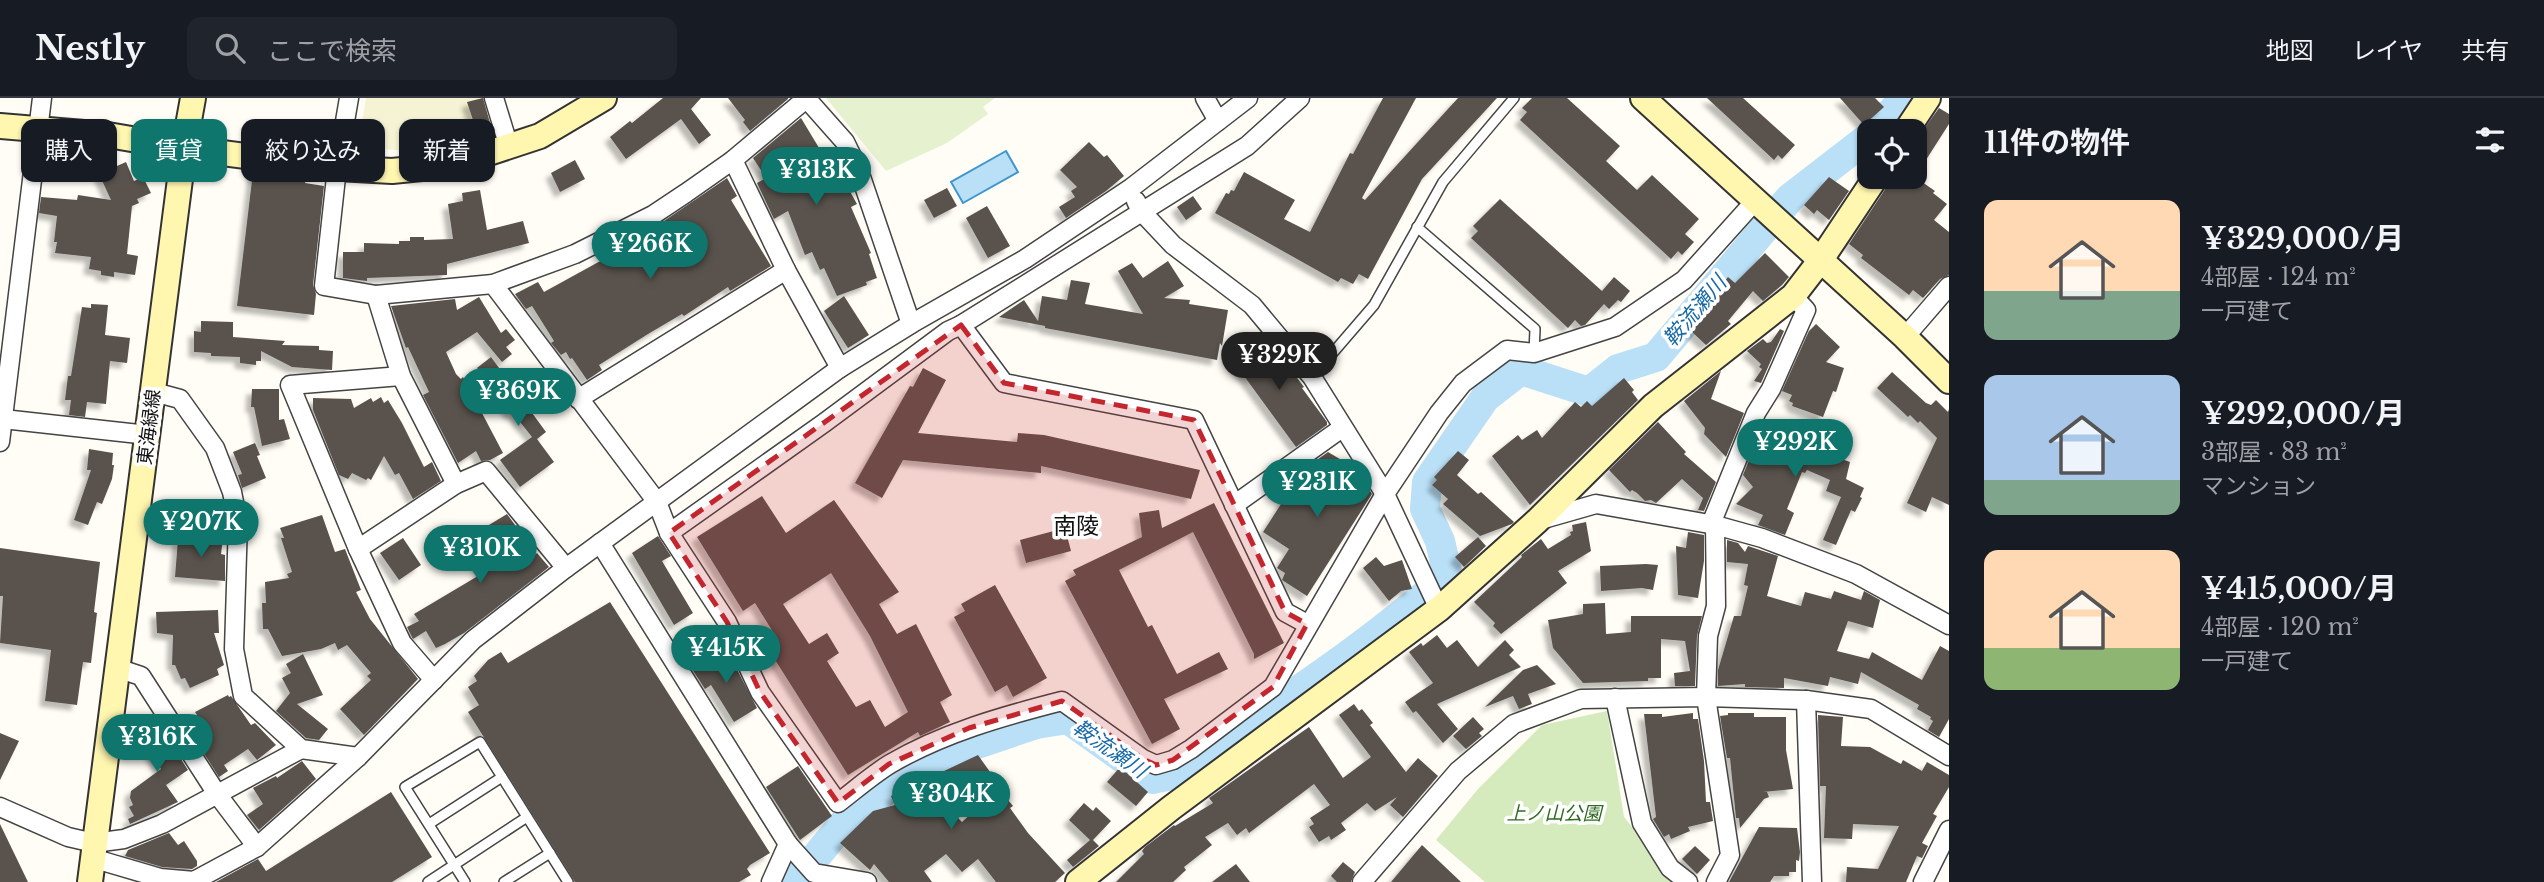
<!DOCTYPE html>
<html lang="ja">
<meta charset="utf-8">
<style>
:root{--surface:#171b24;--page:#20242c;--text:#f1f3f6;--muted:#9ea1a6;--line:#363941;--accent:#0f766e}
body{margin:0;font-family:"Libre Baskerville","Noto Sans JP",serif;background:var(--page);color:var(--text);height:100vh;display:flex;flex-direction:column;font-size:26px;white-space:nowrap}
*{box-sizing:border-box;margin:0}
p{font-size:23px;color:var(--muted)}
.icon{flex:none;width:38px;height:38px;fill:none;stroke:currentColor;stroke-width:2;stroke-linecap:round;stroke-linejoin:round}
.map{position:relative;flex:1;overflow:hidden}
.details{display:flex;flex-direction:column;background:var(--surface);width:595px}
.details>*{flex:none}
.top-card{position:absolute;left:21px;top:21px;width:665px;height:63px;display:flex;gap:14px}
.tools{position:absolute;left:1857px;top:21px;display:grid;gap:14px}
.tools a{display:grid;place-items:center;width:70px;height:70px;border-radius:14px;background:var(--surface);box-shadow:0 2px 5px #0004;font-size:35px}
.price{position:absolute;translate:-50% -60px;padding:0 16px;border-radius:24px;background:var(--accent);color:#fff;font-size:23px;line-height:46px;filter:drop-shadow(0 2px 4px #0008)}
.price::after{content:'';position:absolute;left:50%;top:42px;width:21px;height:16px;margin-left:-10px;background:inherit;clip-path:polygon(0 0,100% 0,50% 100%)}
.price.selected{background:#222;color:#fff}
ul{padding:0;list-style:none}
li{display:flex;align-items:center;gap:21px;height:175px;padding:0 35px}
li span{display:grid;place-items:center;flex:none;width:196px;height:140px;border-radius:14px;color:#555}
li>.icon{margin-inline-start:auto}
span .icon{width:84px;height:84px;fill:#fffc;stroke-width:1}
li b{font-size:30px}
h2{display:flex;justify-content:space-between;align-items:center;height:84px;padding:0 35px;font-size:30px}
.tag{padding:0 24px;border-radius:14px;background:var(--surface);box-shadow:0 2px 5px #0004;font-size:24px;line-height:63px}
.tag.selected{background:var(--accent);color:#fff}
header{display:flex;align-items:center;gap:42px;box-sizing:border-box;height:98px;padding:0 35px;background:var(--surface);border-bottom:2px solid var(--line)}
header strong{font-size:33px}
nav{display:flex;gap:38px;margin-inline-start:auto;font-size:24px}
.search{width:490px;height:63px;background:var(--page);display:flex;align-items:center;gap:18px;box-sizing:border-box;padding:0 24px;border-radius:14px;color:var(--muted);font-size:26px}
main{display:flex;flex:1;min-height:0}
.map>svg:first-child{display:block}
</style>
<header>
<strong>Nestly</strong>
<div class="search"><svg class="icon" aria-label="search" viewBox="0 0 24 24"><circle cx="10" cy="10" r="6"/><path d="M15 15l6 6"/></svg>ここで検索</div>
<nav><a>地図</a><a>レイヤ</a><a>共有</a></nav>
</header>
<main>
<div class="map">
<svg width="1949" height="784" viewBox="0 0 1949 784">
<defs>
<filter id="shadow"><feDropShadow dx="-5.5" dy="5.5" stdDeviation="2" flood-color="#0004"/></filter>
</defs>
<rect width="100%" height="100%" fill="#fffdf5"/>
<polygon fill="#f6f3d4" points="366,0 486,0 496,35 460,47 409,53 358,49"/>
<polygon fill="#d5ebbd" points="1607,613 1624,719 1677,784 1485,784 1436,742 1478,691 1542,627"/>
<polygon fill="#e6f2cf" points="826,0 995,0 983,9 988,16 947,45 886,73"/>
<polygon fill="#b9e0f7" stroke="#3f96cf" stroke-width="2" points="1006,53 1018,74 963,105 951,84"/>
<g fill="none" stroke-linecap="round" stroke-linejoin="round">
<g stroke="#b9e0f7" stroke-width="30">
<polyline points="1875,33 1904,0"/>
<polyline points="1445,480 1448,478 1440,443 1425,411 1427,384 1485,300 1521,272 1589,294 1618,271 1656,259 1790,100 1869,39"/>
<path d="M795,784L842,727L910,674L968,649L1036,626L1068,621L1152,681L1172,677C1257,620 1343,566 1421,500"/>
</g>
</g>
<g fill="#5a524d" fill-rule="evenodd" filter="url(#shadow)">
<polygon points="483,0 492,32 478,37 467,4"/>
<polygon points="663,0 701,0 691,11 711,37 699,46 681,21 626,61 610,39 630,23 632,25"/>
<polygon points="728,0 788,0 788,1 750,33 743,24 745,22"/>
<polygon points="1383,0 1416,0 1362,100 1365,102 1458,0 1497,0 1422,81 1368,181 1359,176 1353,186 1341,180 1338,184 1215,115 1226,95 1229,96 1231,92 1234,93 1244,74 1295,102 1284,121 1310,134 1350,55 1353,56"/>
<polygon points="1532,0 1567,0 1620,48 1606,63 1637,92 1652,77 1699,121 1685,136 1694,144 1682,157 1678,153 1671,161 1520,22 1527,14 1522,10"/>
<polygon points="1707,0 1743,0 1795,47 1782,61 1778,57 1774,62"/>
<polygon points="1840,0 1875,0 1884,9 1864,27"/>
<polygon points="1939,10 1949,16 1949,26 1915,79 1935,93 1933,95 1947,106 1934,122 1949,134 1949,177 1940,181 1923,200 1913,192 1909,197 1861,160 1863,157 1849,146 1888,87 1891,79 1915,79 1914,45"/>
<polygon points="801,20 839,83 843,81 857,106 851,109 871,155 869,156 877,180 866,184 867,187 837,198 824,170 820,172 812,154 805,157 788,113 774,121 757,85 766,80 753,60"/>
<polygon points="1089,44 1104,59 1107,57 1124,78 1106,93 1066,120 1059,109 1075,99 1071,93 1077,89 1060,72"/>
<polygon points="575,62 585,81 560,94 551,75"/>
<polygon points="126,64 134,83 143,79 151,95 137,101 139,105 132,108 127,156 138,158 135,177 114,174 114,179 101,177 101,173 89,171 91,159 55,155 57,144 54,144 57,118 39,115 41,99 77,102 78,97 111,102 99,76"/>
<polygon points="253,74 306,81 305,85 324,88 313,187 316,196 314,217 237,208"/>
<polygon points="1829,79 1849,93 1829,122 1817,112 1814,116 1804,107"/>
<polygon points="727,80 737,98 731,102 771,168 730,193 728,189 684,218 682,216 648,236 599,267 602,272 587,282 572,260 570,261 566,254 561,257 551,245 554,243 532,208 526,211 515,196 538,184 544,194 604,161 607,165 629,152 627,149 662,128 661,125"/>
<polygon points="947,90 957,108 934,120 924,102"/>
<polygon points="480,92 487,132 523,123 529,145 447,166 447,177 367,180 367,183 343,180 343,154 364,154 364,145 399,146 399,143 410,143 410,139 424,139 424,142 453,141 448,106 463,103 462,95"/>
<polygon points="1193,98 1202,111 1186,122 1177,109"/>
<polygon points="1500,101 1602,193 1614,179 1630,193 1621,204 1618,202 1609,211 1604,206 1585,227 1581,228 1575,222 1568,230 1471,140 1478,133 1473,128"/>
<polygon points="987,108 1010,148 988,160 966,120"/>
<polygon points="1765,155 1789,179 1782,187 1763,203 1753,193 1728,223 1731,226 1706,247 1691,233 1713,208 1708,203 1728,179 1735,185"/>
<polygon points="1168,163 1184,188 1164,200 1190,202 1189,206 1228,212 1222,248 1220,245 1217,262 1045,230 1045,228 999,219 1024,202 1038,223 1042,198 1067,202 1071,182 1090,185 1085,206 1143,216 1118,173 1132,165 1143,180"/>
<polygon points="844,198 869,237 848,250 824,213"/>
<polygon points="479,199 501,235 506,231 515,242 506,249 512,256 502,264 477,234 446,254 456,276 461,281 463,279 503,355 490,362 481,363 476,353 458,365 423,297 429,294 408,249 406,250 391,208 455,201 457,212"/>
<polygon points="91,206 108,207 105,237 130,240 127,265 110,263 106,306 87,304 85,319 69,317 71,302 65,302 68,278 71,278 82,209 91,210"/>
<polygon points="201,223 233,224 233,239 285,243 282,247 319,248 319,252 333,253 332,272 292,269 261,253 261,263 256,263 256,267 240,265 240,259 211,258 211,255 194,254 194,233 201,234"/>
<polygon points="1816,226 1840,249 1826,264 1844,270 1836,294 1833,293 1823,319 1792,308 1793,305 1789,303 1792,297 1782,293 1809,233"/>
<polygon points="1780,231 1784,233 1761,285 1754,283 1762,271 1759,269 1761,266 1747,253 1763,241 1767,245 1771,244"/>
<polygon points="1249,241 1257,252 1266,247 1292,278 1294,276 1304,289 1302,290 1327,324 1327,327 1296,349 1228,256"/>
<polygon points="491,259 546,334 537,341 554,364 520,389 500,362 532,339 513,315 511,317 477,270"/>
<polygon points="923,270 946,282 918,335 1017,344 1018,335 1044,337 1200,372 1191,401 1041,368 1041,375 903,362 882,400 855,385 910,288 913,289"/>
<polygon points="1721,273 1711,301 1744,315 1726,359 1704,336 1705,330 1684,303"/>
<polygon points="1892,274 1926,305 1931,307 1936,302 1948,314 1949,311 1949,407 1932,399 1926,414 1907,405 1937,340 1920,323 1918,325 1910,317 1908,319 1877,290"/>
<polygon points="1624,280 1634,292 1632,294 1638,302 1530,407 1492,358 1518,337 1522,342 1537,332 1542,340 1575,304 1581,309 1587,303 1592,308"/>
<polygon points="252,291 279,291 279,322 284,321 290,341 262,348 254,309 251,309"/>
<polygon points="381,299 384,305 388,302 402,325 424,369 432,364 441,383 413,401 399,375 395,377 384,358 371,382 368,380 366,382 352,375 348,381 339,377 313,312 313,300 351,301 354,310 371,300 373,304"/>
<polygon points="1658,324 1686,354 1684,356 1716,384 1704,413 1698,412 1703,400 1682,381 1656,405 1651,402 1645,403 1637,395 1632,392 1630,394 1609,372"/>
<polygon points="1765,324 1805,340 1807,335 1822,341 1821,345 1825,347 1822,354 1850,364 1846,381 1864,390 1860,399 1862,400 1855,414 1851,412 1836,447 1823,442 1841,399 1826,393 1830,382 1807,372 1805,375 1802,374 1787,411 1794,415 1785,437 1758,427 1763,417 1736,406 1753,389 1743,377"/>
<polygon points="255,345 260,357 257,358 266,380 242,390 238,377 242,376 233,354"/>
<polygon points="89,351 113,355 112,367 114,367 112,381 102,406 97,404 88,427 74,422 91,372 87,372"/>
<polygon points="1458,353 1469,362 1457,377 1478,396 1481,394 1514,424 1512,426 1480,438 1443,406 1448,401 1432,387 1437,382 1434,379"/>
<polygon points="1328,354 1355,370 1372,396 1307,498 1282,482 1285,475 1277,470 1289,451 1263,434 1303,372"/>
<path d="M762,398L786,435L834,402L899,494L879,506L897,536L916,526L952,597L940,604L950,624L920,638L918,634L848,677L765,546L776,539L755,505L743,513L697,439ZM831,475L870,538L908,614L885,629L870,602L856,609L827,563L839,555L827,535L809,546L783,506Z"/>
<polygon points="1214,405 1284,545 1254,561 1254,556 1193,434 1119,472 1148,529 1152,527 1177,576 1219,554 1228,571 1164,601 1180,631 1152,646 1065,483 1076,477 1073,472 1142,439 1139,415 1159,412 1162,430"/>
<polygon points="507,416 515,427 508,430 527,463 537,455 549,469 464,535 445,546 436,550 426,533 413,541 407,529 419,523 414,516 483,475 466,441"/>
<polygon points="322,417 335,454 345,451 361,492 356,494 370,521 418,581 364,637 340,611 371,582 367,578 371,575 347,547 338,552 335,545 321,551 282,558 268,531 263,531 262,505 266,505 265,484 289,480 287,476 292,474 281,440 284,440 280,430"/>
<polygon points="1586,424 1591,453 1558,473 1567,485 1501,536 1493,528 1495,525 1474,504 1522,459 1521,457 1541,441 1548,451 1571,437 1570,434 1573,433 1572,427"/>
<polygon points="1065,430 1071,453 1026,465 1020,442"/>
<polygon points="1688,434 1704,437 1704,463 1698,500 1678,497 1676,448 1686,450"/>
<polygon points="213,438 223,440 221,456 225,457 225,483 175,479 178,441 199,443"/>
<polygon points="658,438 671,458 662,463 693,515 674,527 632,455"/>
<polygon points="1478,439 1486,448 1464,469 1455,459"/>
<polygon points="403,440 421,467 399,482 380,455"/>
<polygon points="1727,442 1738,445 1745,454 1748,448 1778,458 1767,498 1801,508 1805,494 1831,501 1834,493 1861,502 1864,493 1880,502 1873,530 1848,523 1837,553 1869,561 1872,554 1922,582 1940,548 1949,553 1949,621 1939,639 1928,632 1933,623 1930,621 1931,619 1917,611 1919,607 1861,574 1858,586 1830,579 1828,588 1784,580 1784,590 1745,589 1745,586 1718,588 1718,572 1734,518 1741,518 1748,488 1744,487 1748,466 1727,464"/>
<polygon points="0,450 100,464 94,514 97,515 91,565 83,564 77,607 45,603 51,552 0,545 3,498 0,498"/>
<polygon points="1376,459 1384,468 1402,462 1412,491 1401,493 1389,503 1363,470"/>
<polygon points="1646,466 1658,467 1653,492 1642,490 1601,493 1600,468"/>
<polygon points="995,487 1047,580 1013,599 1007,587 995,594 954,519 965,513 961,506"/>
<polygon points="610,504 770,755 750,767 747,771 751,777 739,784 575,784 468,614 479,607 468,589 477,583 474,578 488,562 501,554 508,565"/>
<polygon points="1605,505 1606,536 1631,534 1631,518 1702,518 1697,538 1695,588 1675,588 1674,575 1690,573 1685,543 1661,541 1661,580 1648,580 1648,583 1583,585 1553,550 1548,522 1583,516 1583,506"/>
<polygon points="218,512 219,535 214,535 224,567 217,571 219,577 190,590 185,580 181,581 175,567 172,567 173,537 157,535 156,514"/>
<polygon points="1437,537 1447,550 1457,542 1478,569 1505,542 1514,552 1509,557 1521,569 1437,606 1458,631 1443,645 1416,613 1413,615 1405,604 1433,585 1409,554 1421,545 1423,548"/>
<polygon points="719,555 722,560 729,556 757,610 734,624 711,587 705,591 692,571"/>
<polygon points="303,556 323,597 297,606 328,631 319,642 306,640 276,613 290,595 282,580 291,575 286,566"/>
<polygon points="1537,567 1556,586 1528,596 1532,606 1519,611 1513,598 1485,609 1523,572"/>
<polygon points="228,597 229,599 231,598 251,627 255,625 276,647 257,662 248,651 224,667 228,673 219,679 184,624 197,617 195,614"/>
<polygon points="1354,606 1359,613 1362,611 1373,625 1370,627 1406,674 1418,660 1438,678 1403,719 1390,707 1397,699 1375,713 1367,705 1341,725 1346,732 1331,742 1329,738 1319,744 1309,729 1314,726 1310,720 1330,707 1314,686 1249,735 1246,730 1237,737 1228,725 1205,739 1212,747 1184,769 1186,772 1173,784 1116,784 1144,756 1142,753 1145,749 1174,727 1175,728 1213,705 1209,700 1309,629 1343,680 1371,659 1339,617"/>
<polygon points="1693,615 1693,621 1698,621 1704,663 1706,704 1710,704 1713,723 1688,729 1690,733 1671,741 1669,736 1664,739 1653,721 1656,719 1644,616 1662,616 1662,619"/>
<polygon points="1728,615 1754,615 1754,619 1786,619 1786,652 1793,691 1763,694 1767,694 1769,699 1764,701 1740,730 1739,720 1736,720 1730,660 1727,660 1720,618 1728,617"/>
<polygon points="1818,617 1843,619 1841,648 1870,649 1901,666 1903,662 1922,673 1927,664 1949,677 1949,689 1933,716 1937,718 1922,745 1928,748 1922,760 1917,758 1906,784 1846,784 1847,769 1878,771 1899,728 1853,726 1852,741 1824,740 1826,688 1820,688"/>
<polygon points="153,618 188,672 166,687 178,704 130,726 128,721 134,718 129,709 133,707 130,700 131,693 161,671 146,647 148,646 138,627"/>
<polygon points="1473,619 1484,631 1479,635 1482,638 1466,651 1453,638"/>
<polygon points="0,635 19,643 0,682"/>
<path d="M978,657L995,681L992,683L1013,708L1010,710L1028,735L1065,775L1055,784H996L978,761L962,774L946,756L924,773L932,784H889L874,766L870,772L840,745L873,713L895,707L891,698ZM962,681L983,705L962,724L943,705L940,692Z"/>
<polygon points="302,663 316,681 259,732 247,717 263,706 253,690 276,678 277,680"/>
<polygon points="798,668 832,718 800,742 766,689"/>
<polygon points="1120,669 1148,694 1136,708 1107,684"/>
<polygon points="391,694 432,759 392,784 216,784 258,761 266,773"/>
<polygon points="1084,705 1093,713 1096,709 1111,723 1093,742 1099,748 1073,769 1067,762 1090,742 1069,722"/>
<polygon points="0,726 28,784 0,784"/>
<polygon points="1759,729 1797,730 1800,754 1799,763 1796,762 1796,774 1789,774 1789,778 1774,778 1770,784 1729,784"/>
<polygon points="169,735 178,747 184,743 197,763 197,768 192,771 162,769 125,758 128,752"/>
<polygon points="1422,747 1461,784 1391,784"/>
<polygon points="1695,748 1710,762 1697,776 1682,761"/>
<polygon points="1343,764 1355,774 1351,784 1337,784 1331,778"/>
<polygon points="1236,766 1250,784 1212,784"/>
</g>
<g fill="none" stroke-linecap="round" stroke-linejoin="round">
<g stroke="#444" stroke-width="12">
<g id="lane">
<polyline points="1417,129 1535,231 1534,255"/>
<polyline points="1312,279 1374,207 1443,84 1514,0"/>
<polyline points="429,726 502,679"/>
<polyline points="428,784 527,719"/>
<polyline points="465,784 405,689 480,644 568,784"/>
<polyline points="504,784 550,755"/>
</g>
</g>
<g stroke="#444" stroke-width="21">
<g id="street">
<polyline points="349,0 337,70 324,188 376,197 493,186 575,156 653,117 686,95 733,62 807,0"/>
<polyline points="494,0 509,49"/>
<polyline points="806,0 845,44 859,73 911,226"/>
<polyline points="1205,0 1218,23"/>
<polyline points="733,62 786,172 840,270"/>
<polyline points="1136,103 1141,113 1173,147 1252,207 1312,279 1385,396 1439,511"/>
<path d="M493,186L657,404L669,435L727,524L760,594L838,705C855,692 872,677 890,666C943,635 1003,618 1062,603L1143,661L1156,667L1173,662L1191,651L1273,589L1385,396L1439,315L1463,285L1507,252L1534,255L1615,229L1684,182L1755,103"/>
<polyline points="376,197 401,278 456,386"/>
<polyline points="961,227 1004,285 1194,322 1285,514 1307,526"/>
<polyline points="1905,239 1949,188"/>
<polyline points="401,278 290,287 358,451 402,545 434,582"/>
<polyline points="154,294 180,301 215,350 232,394 238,424 234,551 243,598 301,651 358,659"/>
<polyline points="578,301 786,172"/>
<polyline points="3,321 148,337"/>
<polyline points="0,344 42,0"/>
<polyline points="1234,407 1342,330"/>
<polyline points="1540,422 1596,406 1715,427 1762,440 1856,476 1949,527"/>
<polyline points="1711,426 1756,315 1771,291 1806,212 1793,198"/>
<polyline points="1715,427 1716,508 1708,538 1706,599 1730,757 1716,784"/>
<polyline points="669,435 824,325 948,233 961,227 1247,48 1300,0"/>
<polyline points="600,445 788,746 814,775 867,784"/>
<polyline points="358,451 456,386 486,373 566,470"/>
<polyline points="117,570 141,578 217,696 257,749"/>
<polyline points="1615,600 1642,725 1670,770 1688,784"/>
<polyline points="1806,602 1812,784"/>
<polyline points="0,709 68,739 94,745 124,741 162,726 301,651"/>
<polyline points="92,760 160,780 194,783 257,749 358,659 473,542 566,470 840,270 911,226 1025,161 1131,90 1248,0"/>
<polyline points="771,784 788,746"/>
<polyline points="1362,784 1458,673 1514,626 1581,601 1706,599 1806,602 1871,611 1949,658"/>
<polyline points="1923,784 1949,732"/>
</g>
</g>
<g stroke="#333" stroke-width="28">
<g id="secondary">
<polyline points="1643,0 1905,239 1949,283"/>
<polyline points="0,28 108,37 184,50 337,70 392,73 452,67 540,38 604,0"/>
<polyline points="1906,33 1928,0"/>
<polyline points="90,784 184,50 193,0"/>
<polyline points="1078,784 1171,710 1439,511 1537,423 1653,308 1793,198 1820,163 1876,79"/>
</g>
</g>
<use href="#lane" stroke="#fff" stroke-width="9"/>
<use href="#street" stroke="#fff" stroke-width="18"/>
<use href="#secondary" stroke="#fff6b0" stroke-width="24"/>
</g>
<path fill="#c4262e" fill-opacity="0.2" stroke="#c4262e" stroke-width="5" stroke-dasharray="14 9" stroke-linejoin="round" d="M961,227L1004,285L1194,322L1285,514L1307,526L1273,589L1173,662L1156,667L1143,661L1062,603L969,630L889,666L838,705L760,594L727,524L669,435Z"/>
<g text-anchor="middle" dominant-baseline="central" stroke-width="7" stroke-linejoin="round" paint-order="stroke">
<g font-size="19" fill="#111" stroke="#fff">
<text transform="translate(149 329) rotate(-83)">東海緑線</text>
</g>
<g font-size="19" font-style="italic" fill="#2f6b1f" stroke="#fff">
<text x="1554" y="715">上ノ山公園</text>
</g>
<g font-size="21" font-style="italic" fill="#1768a6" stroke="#fff">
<text transform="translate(1695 213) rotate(-50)">鞍流瀬川</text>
<text transform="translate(1110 651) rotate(35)">鞍流瀬川</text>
</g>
<g font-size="23" fill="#111" stroke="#fff">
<text x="1076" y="428">南陵</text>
</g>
</g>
</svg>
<div class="tools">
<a><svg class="icon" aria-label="locate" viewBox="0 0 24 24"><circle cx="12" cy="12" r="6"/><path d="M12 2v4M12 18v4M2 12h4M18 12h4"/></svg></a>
</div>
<b class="price" style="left:816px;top:109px">¥313K</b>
<b class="price" style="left:650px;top:183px">¥266K</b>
<b class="price selected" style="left:1279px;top:294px">¥329K</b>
<b class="price" style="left:518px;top:330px">¥369K</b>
<b class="price" style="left:1795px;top:381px">¥292K</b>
<b class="price" style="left:1317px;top:421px">¥231K</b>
<b class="price" style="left:201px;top:461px">¥207K</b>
<b class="price" style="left:480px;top:487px">¥310K</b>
<b class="price" style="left:726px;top:587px">¥415K</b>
<b class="price" style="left:157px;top:676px">¥316K</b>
<b class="price" style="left:951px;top:733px">¥304K</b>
<div class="top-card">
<a class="tag">購入</a>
<a class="tag selected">賃貸</a>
<a class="tag">絞り込み</a>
<a class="tag">新着</a>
</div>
</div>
<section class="details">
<h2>11件の物件<svg class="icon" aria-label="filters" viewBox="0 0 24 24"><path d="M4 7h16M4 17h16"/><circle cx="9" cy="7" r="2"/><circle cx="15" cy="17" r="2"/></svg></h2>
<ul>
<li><span style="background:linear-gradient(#ffd9b3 65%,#7fa58c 0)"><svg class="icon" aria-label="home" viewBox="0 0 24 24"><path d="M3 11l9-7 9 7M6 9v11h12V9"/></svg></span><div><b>¥329,000/月</b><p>4部屋 · 124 m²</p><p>一戸建て</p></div></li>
<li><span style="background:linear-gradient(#a9c7e8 75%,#7fa58c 0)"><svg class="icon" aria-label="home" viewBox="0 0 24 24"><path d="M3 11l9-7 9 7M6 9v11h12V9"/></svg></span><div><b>¥292,000/月</b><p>3部屋 · 83 m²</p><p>マンション</p></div></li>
<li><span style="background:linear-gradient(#ffd9b3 70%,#8fb573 0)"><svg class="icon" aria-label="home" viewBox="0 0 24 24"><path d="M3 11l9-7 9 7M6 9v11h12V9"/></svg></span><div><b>¥415,000/月</b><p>4部屋 · 120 m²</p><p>一戸建て</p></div></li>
</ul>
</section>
</main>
